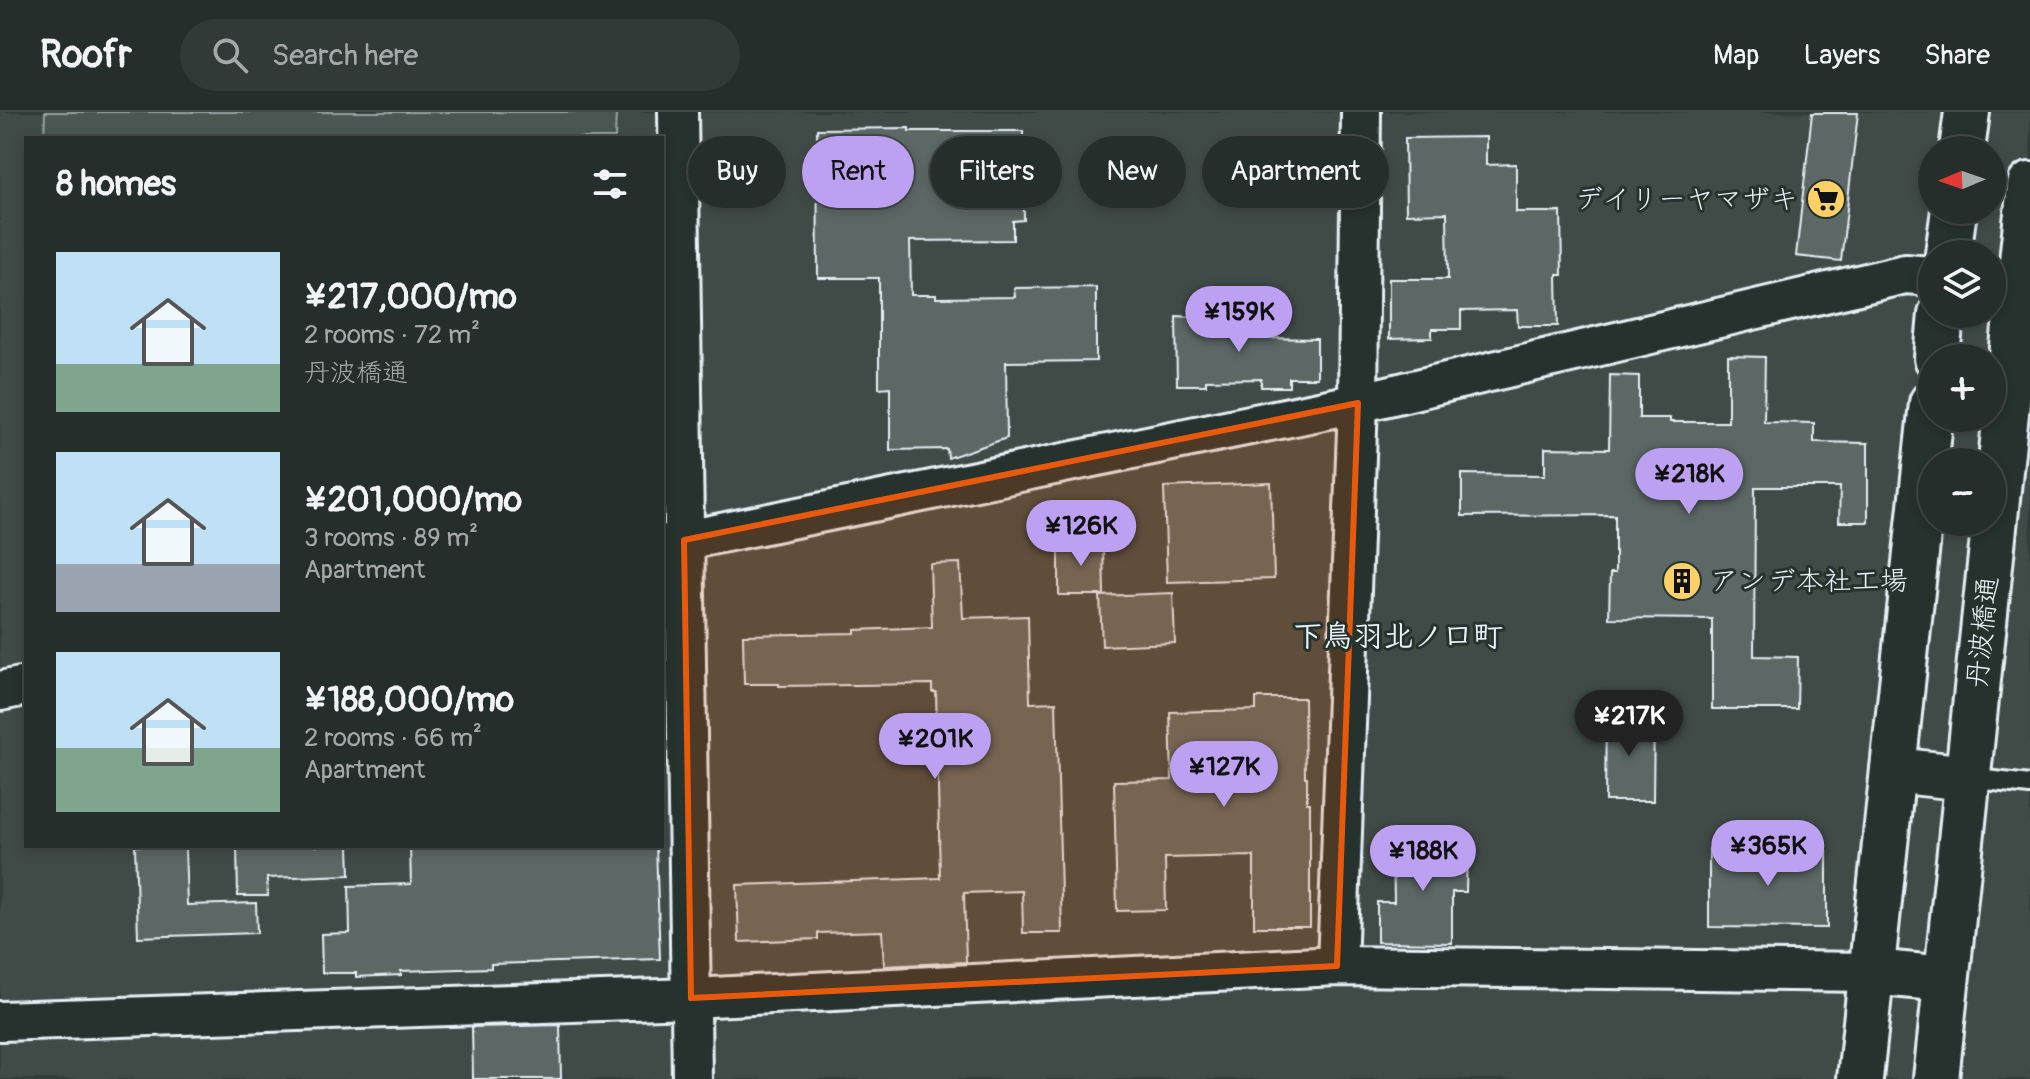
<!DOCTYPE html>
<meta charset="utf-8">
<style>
:root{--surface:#262e2b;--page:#323a37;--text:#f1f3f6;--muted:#a4a8a9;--line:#424a47;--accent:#bca0f2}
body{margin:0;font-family:Pangolin,"Klee One",sans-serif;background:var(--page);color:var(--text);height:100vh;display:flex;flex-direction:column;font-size:30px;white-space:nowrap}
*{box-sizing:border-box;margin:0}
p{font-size:26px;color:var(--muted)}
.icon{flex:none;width:44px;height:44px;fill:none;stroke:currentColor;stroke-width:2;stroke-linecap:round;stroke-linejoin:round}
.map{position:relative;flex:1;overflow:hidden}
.sheet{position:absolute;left:24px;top:24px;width:640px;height:712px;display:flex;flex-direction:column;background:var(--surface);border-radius:0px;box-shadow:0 4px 12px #0003,0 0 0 2px var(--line)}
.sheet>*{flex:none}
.banner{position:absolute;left:688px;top:24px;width:760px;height:72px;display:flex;gap:16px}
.needle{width:52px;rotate:268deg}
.fabs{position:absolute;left:1918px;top:24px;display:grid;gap:16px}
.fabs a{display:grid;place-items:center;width:88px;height:88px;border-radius:50%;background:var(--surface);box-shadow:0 4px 12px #0003,0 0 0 2px var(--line);font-size:40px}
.price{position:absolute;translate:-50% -68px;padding:0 18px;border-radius:28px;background:var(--accent);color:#111;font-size:26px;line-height:52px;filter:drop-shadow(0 2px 4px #0008)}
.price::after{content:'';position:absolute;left:50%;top:48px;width:24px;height:18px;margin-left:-12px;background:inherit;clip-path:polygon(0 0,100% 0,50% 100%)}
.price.selected{background:#222;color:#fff}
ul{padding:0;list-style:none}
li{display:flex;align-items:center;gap:24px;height:200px;padding:0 32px}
li span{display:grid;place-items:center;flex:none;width:224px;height:160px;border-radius:0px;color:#555}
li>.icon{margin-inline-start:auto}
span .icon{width:96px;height:96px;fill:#fffc;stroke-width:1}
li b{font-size:34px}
h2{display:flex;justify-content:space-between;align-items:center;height:96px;padding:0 32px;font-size:34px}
.pill{padding:0 28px;border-radius:36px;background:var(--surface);box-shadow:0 4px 12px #0003,0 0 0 2px var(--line);font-size:28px;line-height:72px}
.pill.selected{background:var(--accent);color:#111}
header{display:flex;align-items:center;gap:48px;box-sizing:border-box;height:112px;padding:0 40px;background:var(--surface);border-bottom:2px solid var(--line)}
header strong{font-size:38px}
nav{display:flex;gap:44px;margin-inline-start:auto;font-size:28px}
.search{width:560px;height:72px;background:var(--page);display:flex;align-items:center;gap:20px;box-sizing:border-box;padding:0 28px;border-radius:44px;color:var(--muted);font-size:30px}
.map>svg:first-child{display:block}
</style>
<header>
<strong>Roofr</strong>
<div class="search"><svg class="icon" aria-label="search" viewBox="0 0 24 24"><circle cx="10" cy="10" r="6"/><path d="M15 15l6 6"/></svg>Search here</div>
<nav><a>Map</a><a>Layers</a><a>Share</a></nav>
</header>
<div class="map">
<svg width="2030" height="967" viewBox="0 0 2030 967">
<rect width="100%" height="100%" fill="#323e39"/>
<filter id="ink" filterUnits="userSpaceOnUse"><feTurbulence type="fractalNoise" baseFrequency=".0125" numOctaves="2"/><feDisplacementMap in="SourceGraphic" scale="16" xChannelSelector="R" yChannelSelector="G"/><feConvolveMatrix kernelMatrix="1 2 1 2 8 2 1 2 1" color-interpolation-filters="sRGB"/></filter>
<g filter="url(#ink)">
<path fill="#3f4b46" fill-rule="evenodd" d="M0,0H2030V967H0ZM26,26H662V734H26ZM1932,38H1992V98H1932ZM1932,142H1992V202H1932ZM1932,246H1992V306H1932ZM1932,350H1992V410H1932Z"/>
<polygon fill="#495651" stroke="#98a4a4" stroke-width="2" points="45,0 616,0 615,26 44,26"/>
<g fill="#5c6865" stroke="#e8f1f8" stroke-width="2">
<polygon points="1812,1 1858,1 1841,149 1796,144"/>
<polygon points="909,16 909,19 1023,19 1024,108 1013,109 1013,128 910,129 911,183 936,183 936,186 1015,185 1014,176 1096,175 1096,249 1006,250 1007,326 948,346 947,337 890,338 890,275 879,276 879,166 818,166 817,17"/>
<polygon points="1486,25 1486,53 1516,52 1516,100 1561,100 1562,163 1557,163 1558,214 1518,214 1517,198 1461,199 1461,217 1432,217 1432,226 1389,227 1389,167 1448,167 1447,101 1406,102 1405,26"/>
<polygon points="1176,204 1254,208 1254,226 1317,227 1317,266 1289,266 1289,275 1261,275 1261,267 1206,268 1206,273 1177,273"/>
<polygon points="1728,244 1765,245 1764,310 1814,311 1814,330 1868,331 1868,410 1839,410 1840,375 1755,375 1754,544 1798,545 1797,597 1712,597 1712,507 1609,506 1610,461 1615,461 1615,403 1462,404 1462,362 1545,363 1545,336 1609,337 1610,263 1639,264 1639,306 1670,306 1670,310 1728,310"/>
<polygon points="1271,371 1274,467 1167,470 1164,375"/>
<polygon points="1059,426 1087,426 1087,432 1103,432 1104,483 1059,483"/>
<polygon points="960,451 963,506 1028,504 1030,591 1056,590 1062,821 1023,821 1022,779 964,781 966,850 884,854 882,819 818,821 818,827 739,830 737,773 940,766 936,580 932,580 932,572 779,574 779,572 744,572 743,523 855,521 855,518 932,515 930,452"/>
<polygon points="1173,481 1175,531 1102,534 1100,484"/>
<polygon points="1256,586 1304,586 1305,665 1307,665 1307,691 1310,691 1310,815 1254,815 1254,744 1165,746 1166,798 1117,799 1114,669 1172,668 1170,600 1256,598"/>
<polygon points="1606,602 1654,603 1653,689 1605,689"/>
<polygon points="1393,731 1467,731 1466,780 1452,780 1452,831 1377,830 1377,790 1394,790"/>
<polygon points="135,734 185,734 187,793 256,791 257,821 138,825"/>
<polygon points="237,734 349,734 350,763 267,766 268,784 238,784"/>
<polygon points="410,734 656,734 660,847 491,852 491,856 401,859 401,863 356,865 356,861 322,861 321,822 350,821 349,774 411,772"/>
<polygon points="1709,737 1827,738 1827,816 1709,815"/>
<polygon points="560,913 561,967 473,967 472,915"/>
</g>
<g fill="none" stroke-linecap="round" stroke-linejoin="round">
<g stroke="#e8f1f8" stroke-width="24">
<polyline id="lane" points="1968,666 2030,673"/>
</g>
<g stroke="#e8f1f8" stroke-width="44">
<g id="street">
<polyline points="678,0 692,967"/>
<polyline points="662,433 1358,291 1905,162 1932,164"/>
<polyline points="0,579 26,574"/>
<polyline points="1337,854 1358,291 1361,0"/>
<polyline points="0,909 691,886 1337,854 1871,860"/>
</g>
</g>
<g stroke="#e8f1f8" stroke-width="50">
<g id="secondary">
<polyline points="1962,38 1967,0"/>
<polyline points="1948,142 1954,98"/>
<polyline points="1937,246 1941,202"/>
<polyline points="1893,658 1968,666"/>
<polyline points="1871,860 1946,867"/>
<polyline points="1860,967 1932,291"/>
<polyline points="1936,967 2030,73"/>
</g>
</g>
<use href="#lane" stroke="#26332d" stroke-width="18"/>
<use href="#street" stroke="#26332d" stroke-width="38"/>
<use href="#secondary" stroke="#26332d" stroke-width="44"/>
</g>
</g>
<path fill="#e8590c" fill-opacity="0.2" stroke="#e8590c" stroke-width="6" stroke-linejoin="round" d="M1358,291L1337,854L691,886L684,428Z"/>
<defs>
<g id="supermarket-disc" transform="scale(2)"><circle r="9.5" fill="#ffd166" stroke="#26332d"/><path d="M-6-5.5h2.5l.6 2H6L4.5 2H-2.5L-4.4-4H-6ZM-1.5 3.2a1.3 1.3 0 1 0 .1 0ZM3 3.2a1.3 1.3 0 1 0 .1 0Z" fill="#111"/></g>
<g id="building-disc" transform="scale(2)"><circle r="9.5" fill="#ffd166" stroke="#26332d"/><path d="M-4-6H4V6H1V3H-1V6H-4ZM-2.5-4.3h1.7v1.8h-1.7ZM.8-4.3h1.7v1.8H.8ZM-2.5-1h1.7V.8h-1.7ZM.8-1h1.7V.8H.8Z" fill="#111"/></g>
</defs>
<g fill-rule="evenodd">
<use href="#supermarket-disc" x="1826" y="87"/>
<use href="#building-disc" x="1682" y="469"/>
</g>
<g text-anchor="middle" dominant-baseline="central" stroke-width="6" stroke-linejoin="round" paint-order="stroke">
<g font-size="28" fill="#e8f1f8" stroke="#26332d" text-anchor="end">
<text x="1798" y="87">デイリーヤマザキ</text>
<text x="1710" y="469" text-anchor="start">アンデ本社工場</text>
</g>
<g font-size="28" fill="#e8f1f8" stroke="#26332d">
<text transform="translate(1983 520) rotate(-84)">丹波橋通</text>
</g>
<g font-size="30" font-weight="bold" fill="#e8f1f8" stroke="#26332d">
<text x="1398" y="524">下鳥羽北ノ口町</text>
</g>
</g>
</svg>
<div class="fabs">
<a><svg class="needle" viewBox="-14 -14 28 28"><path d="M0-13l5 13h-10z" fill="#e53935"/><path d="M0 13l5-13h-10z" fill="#a4a8a9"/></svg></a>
<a><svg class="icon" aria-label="layers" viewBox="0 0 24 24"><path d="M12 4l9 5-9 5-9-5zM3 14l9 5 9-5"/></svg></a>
<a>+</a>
<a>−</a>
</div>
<b class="price" style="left:1239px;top:242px">¥159K</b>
<b class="price" style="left:1689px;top:404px">¥218K</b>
<b class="price" style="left:1081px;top:456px">¥126K</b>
<b class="price selected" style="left:1629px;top:646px">¥217K</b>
<b class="price" style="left:935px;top:669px">¥201K</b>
<b class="price" style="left:1224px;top:697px">¥127K</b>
<b class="price" style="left:1768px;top:776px">¥365K</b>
<b class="price" style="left:1423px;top:781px">¥188K</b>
<div class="banner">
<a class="pill">Buy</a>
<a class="pill selected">Rent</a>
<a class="pill">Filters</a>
<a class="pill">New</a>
<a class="pill">Apartment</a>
</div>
<section class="sheet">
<h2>8 homes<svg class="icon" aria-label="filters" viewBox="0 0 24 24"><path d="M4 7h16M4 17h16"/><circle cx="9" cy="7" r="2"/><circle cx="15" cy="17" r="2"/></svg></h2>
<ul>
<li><span style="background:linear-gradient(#bfe0f5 70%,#7fa58c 0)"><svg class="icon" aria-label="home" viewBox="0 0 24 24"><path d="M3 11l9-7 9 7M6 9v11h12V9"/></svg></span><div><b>¥217,000/mo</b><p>2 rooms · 72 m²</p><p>丹波橋通</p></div></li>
<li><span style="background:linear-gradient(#bfe0f5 70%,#9aa5b1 0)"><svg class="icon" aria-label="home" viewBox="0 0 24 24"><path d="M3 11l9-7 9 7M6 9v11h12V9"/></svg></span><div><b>¥201,000/mo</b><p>3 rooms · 89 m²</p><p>Apartment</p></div></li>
<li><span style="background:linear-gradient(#bfe0f5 60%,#7fa58c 0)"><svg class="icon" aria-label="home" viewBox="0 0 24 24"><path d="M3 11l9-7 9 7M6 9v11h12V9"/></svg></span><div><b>¥188,000/mo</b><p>2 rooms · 66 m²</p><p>Apartment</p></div></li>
</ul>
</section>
</div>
